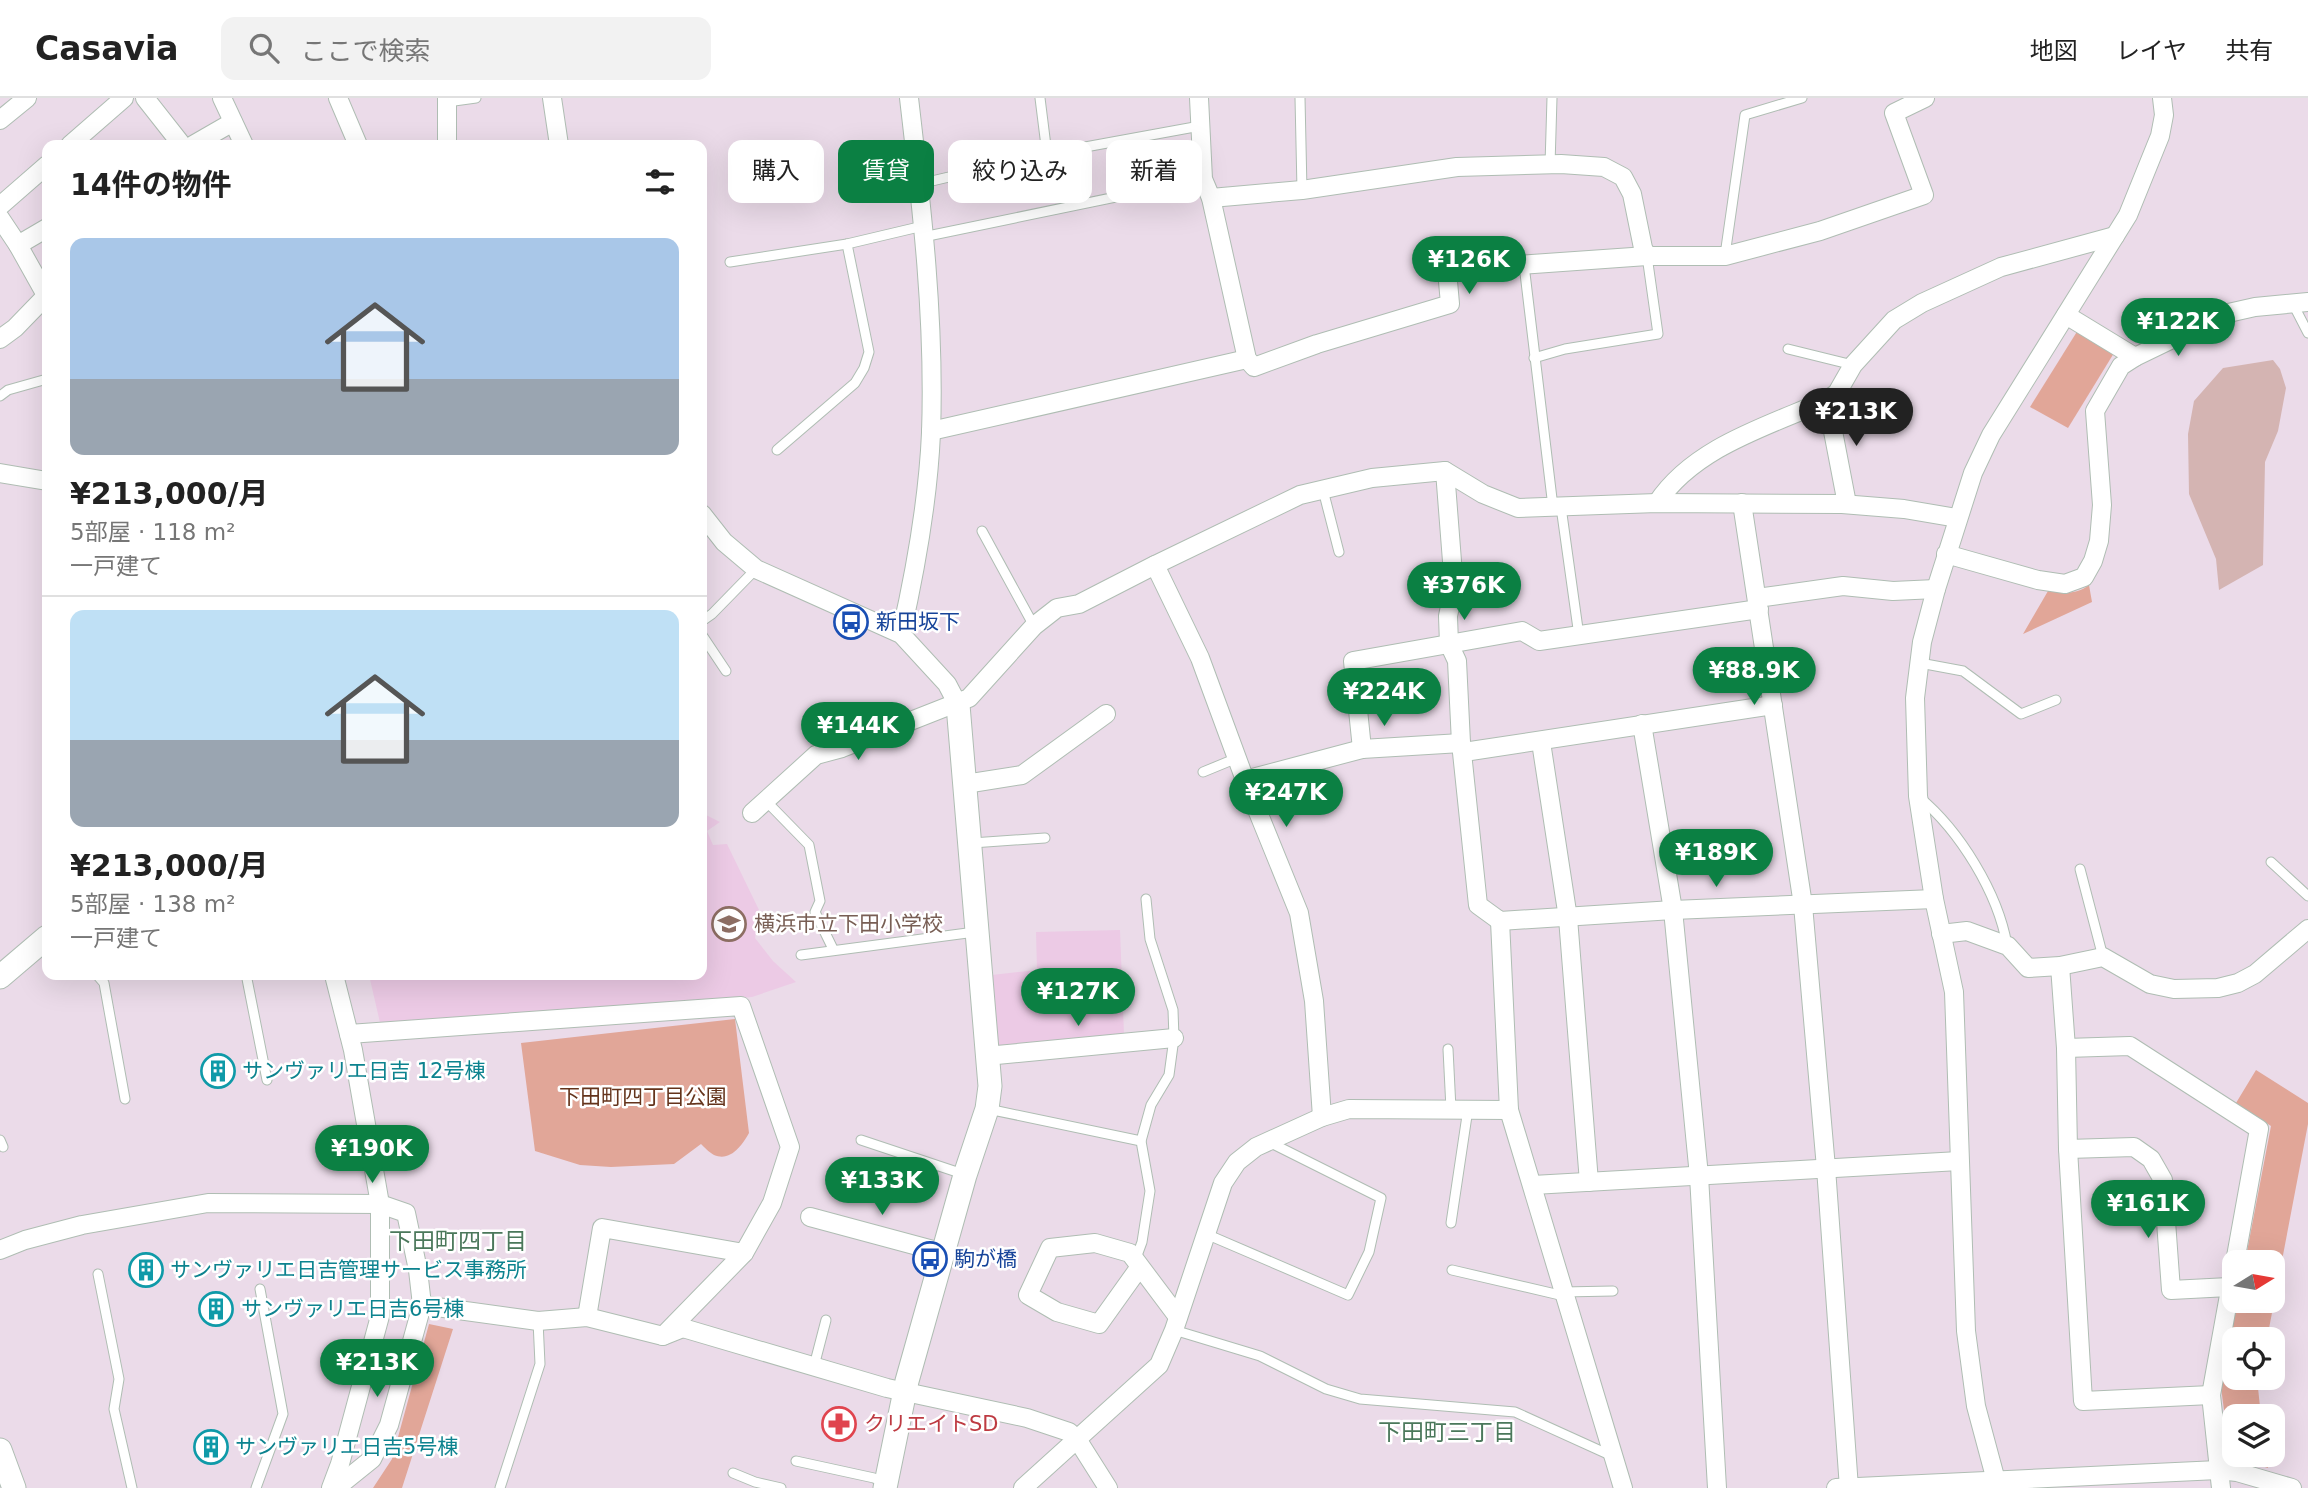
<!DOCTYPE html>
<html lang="ja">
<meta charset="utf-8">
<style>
:root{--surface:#fff;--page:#f2f2f2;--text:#222;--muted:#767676;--line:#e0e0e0;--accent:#0b8043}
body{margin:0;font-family:"DejaVu Sans","Noto Sans JP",sans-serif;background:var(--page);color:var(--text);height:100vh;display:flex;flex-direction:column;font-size:26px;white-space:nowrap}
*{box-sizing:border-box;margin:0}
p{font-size:23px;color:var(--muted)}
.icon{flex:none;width:38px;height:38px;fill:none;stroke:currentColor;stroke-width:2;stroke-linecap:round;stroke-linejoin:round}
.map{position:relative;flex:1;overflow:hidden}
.sheet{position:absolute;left:42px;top:42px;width:665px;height:840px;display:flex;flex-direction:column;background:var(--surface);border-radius:14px;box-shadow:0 7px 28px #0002}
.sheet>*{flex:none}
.banner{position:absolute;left:728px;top:42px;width:665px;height:63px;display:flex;gap:14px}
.needle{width:46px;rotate:79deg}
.tools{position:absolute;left:2222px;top:1152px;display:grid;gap:14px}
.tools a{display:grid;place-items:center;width:63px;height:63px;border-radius:14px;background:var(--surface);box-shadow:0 7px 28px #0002;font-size:35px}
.price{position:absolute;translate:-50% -60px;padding:0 16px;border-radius:24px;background:var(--accent);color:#fff;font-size:23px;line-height:46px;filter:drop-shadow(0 2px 4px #0008)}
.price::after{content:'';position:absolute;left:50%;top:42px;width:21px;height:16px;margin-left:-10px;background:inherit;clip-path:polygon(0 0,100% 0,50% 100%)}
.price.active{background:#222;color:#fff}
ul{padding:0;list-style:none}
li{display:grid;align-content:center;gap:14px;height:371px;padding:0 28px}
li+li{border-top:2px solid var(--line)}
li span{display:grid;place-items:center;height:217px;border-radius:14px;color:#555}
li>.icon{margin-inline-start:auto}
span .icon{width:126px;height:126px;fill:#fffc;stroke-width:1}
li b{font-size:30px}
h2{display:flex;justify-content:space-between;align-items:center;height:84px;padding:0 28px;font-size:30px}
.pill{padding:0 24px;border-radius:14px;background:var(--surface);box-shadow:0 7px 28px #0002;font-size:24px;line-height:63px}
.pill.active{background:var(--accent);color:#fff}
header{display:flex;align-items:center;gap:42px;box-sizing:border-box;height:98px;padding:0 35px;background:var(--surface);border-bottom:2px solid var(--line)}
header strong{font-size:33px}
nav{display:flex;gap:38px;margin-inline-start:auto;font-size:24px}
.search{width:490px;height:63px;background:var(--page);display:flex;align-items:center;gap:18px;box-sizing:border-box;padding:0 24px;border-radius:14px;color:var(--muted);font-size:26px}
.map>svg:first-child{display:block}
</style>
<header>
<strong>Casavia</strong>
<div class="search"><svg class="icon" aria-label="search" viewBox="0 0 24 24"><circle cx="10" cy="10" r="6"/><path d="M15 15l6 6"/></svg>ここで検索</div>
<nav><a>地図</a><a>レイヤ</a><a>共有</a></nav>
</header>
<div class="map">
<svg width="2308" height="1390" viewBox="0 0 2308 1390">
<rect width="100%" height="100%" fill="#ebdbe9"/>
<g fill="#eccae5">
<polygon points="702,715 720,724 707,733 713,747 727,746 759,812 755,840 773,863 796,884 752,899 389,933 381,929 369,877 702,877"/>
<polygon points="1120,832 1124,937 996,951 992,877 1037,872 1036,834"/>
</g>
<g fill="#e1a698">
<polygon points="2078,232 2114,255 2068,330 2030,309"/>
<path d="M2089,487L2092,504L2023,536L2048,493C2064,495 2076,497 2089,487Z"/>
<path d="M735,921L749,1035C742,1047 731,1064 714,1057C710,1055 704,1049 701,1046L674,1066L611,1069L580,1067L535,1053L521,945Z"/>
<polygon points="2256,972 2308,1005 2308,1026 2267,1241 2235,1241 2235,1279 2260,1279 2258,1290 2261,1318 2235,1318 2235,1356 2266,1356 2268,1370 2230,1358 2221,1289 2238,1202 2273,1202 2273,1164 2245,1164 2271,1028 2236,1005"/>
<polygon points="429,1226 453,1231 402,1390 373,1390 392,1361"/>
</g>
<polygon fill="#d4b4b2" points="2273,262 2280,271 2286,290 2278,333 2265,364 2263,467 2219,492 2216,461 2189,396 2188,336 2194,303 2223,270"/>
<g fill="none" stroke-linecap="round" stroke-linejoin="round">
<g stroke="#afbdb3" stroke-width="11">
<g id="service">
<polyline points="1040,0 1047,56"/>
<polyline points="1300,0 1302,92"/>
<polyline points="447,4 476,0"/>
<polyline points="1550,67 1552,0"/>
<polyline points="919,86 1047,56 1200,28"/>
<polyline points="923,139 1203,81"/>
<polyline points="1725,157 1745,17 1802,0"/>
<polyline points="730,164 847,146 923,128"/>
<polyline points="1524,167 1553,409"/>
<polyline points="2293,206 2308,235"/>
<polyline points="1788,251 1853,267"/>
<polyline points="1534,260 1565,251 1658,236 1647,158"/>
<polyline points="0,298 8,292 47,281"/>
<polyline points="777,352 855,285 864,270 869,254 847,146"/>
<polyline points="1323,392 1339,454"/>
<polyline points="1561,409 1579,538"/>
<polyline points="982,433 1034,528"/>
<polyline points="702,523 712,516 756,471"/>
<polyline points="702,537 726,573"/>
<polyline points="1920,565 1963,573 2021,616 2056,602"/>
<polyline points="1203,674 1237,660"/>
<path d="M1919,699C1960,733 1998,795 2007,847"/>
<polyline points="766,703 809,747 820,803 815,814 833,851"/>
<polyline points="972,745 1045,740"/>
<polyline points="2271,764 2308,798"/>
<polyline points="2080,771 2103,859"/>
<polyline points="801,857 975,834"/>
<polyline points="97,877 104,885 125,1001"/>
<polyline points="248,877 247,881 267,982"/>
<polyline points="1448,951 1451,1011"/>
<polyline points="988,1011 1141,1043"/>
<polyline points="0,1042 3,1049"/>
<polyline points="861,1042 963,1076"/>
<polyline points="1451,1125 1468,1011"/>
<polyline points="1206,1136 1348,1197 1369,1154 1381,1100 1269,1044"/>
<polyline points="1135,1163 1142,1144 1150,1093 1141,1043 1151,1007 1169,977 1174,940 1173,912 1150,841 1146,801"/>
<polyline points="1452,1172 1564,1198"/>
<polyline points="98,1176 119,1281 114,1311 132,1390"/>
<polyline points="1563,1194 1613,1193"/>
<polyline points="1174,1232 1260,1258 1326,1291 1360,1301 1515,1314 1612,1358"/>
<polyline points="814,1268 826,1222"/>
<polyline points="796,1363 874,1380 884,1385"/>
<polyline points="733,1375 755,1384 781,1390"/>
<polyline points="256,1390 283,1316 260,1191"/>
<polyline points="500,1390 540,1266 538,1223"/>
</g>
</g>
<g stroke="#afbdb3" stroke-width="20">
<g id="minor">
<polyline points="145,0 182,47"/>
<polyline points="222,0 244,47"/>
<polyline points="338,0 358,47"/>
<polyline points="552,0 559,47"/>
<polyline points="1199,0 1203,81 1211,100 1247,261 1254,269 1317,246 1450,206 1447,172 1647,158 1725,158 1820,133 1924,97 1894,15 1925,0"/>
<polyline points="0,22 27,0"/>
<polyline points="70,47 124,0"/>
<polyline points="193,47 233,24"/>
<polyline points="447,47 447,0"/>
<polyline points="1211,100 1302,92 1457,69 1561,66 1604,69 1623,79 1632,96 1643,150 1647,158"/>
<polyline points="0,108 47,67"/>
<polyline points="0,120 18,147 46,197"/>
<polyline points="18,147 47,130"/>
<polyline points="2066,217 2135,259 2224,216 2255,209 2308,204"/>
<polyline points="0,241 15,230 47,197"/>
<polyline points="1827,302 1847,406"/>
<polyline points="931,333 1247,261"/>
<polyline points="1445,373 1454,489 1448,518 1449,546 1457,563 1461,645 1478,807 1500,823 1673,812 1934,801"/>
<polyline points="0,375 47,383"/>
<path d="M1657,405C1694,349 1768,328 1827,302L1837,295L1853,267L1894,222L1922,205L2001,169L2115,138"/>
<polyline points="1742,405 1803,807 1826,1070 1849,1390"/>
<polyline points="702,416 724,444 756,471 901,536 947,586 958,607"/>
<polyline points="1946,456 2038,482 2065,486 2084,479 2093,463 2099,443 2102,407 2095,313 2121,268 2135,259"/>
<polyline points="1155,467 1200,560 1245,682 1299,815 1314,903 1322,1019"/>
<polyline points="1757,500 1843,488 1893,493 1936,491"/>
<path d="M901,536C916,470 928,403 931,335C935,223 922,111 909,0"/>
<polyline points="1642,626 1673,812 1699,1078 1717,1390"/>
<polyline points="1541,644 1568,820 1589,1084"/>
<polyline points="1461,645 1362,651 1353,563 1522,533 1539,543 1759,511"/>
<polyline points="1464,654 1773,607"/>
<polyline points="1245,682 1362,651"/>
<polyline points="965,686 1022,677 1106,616"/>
<polyline points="752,715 816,657 842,650 969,600 1034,528 1057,510 1079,506 1155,467 1300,397 1372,380 1445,373 1483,396 1518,410 1657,405 1842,406 1904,411 1957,420"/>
<polyline points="1500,823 1509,1012 1623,1390"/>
<polyline points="1941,836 1967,833 2008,848 2028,870 2060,868 2103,859 2150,886 2174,891 2218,890 2238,885 2255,876 2308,831"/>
<polyline points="2060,868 2066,950 2068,1051 2083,1303 2211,1297"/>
<polyline points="349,936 741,908 790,1049 772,1105 744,1155 663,1238"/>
<polyline points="2066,950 2130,948 2259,1031 2211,1297 2221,1390"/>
<polyline points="986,958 1174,940"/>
<polyline points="2068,1051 2134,1049 2151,1061 2163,1082 2171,1192 2229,1189"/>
<polyline points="1533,1087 1959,1063"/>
<polyline points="810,1119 944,1155"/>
<polyline points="0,1152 25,1142 82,1127 208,1105 380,1106 406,1115 418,1172 422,1207 389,1327 372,1361 336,1390"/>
<polyline points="1139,1170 1099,1226 1057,1214 1028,1197 1050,1150 1095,1145 1130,1155 1178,1219"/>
<polyline points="422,1207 538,1223 587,1219 663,1238 683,1230 887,1290 1027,1320 1069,1334 1077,1341 1108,1390"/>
<polyline points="587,1219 602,1130 744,1155"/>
<polyline points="331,1390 340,1366 380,1218 380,1106 353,952 334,877"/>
<polyline points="1023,1390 1159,1267 1174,1232 1223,1085 1237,1064 1256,1049 1322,1019 1349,1011 1509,1012"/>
<polyline points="1836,1390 2218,1372 2237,1374 2292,1390"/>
<polyline points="1998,1390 1976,1308 1966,1233 1954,894 1934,801 1918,698 1915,600 1922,544 1936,491 1973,375 1991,337 2128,117 2160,38 2164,17 2162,0"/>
</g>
</g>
<g stroke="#afbdb3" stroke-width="25">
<g id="tertiary">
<polyline points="0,879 47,839"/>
<polyline points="0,1352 14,1390"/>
<polyline points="885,1390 907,1283 965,1077 987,1011 990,988 958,607"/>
</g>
</g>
<use href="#service" stroke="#fff" stroke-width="9"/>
<use href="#minor" stroke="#fff" stroke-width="18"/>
<use href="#tertiary" stroke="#fff" stroke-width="23"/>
</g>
<defs>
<g id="bus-ring" transform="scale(1.75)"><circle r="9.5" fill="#fff" stroke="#1a4fb4" stroke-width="1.5"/><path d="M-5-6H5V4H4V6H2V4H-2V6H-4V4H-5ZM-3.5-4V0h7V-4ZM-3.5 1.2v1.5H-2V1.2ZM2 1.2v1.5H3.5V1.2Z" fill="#1a4fb4"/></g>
<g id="school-ring" transform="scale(1.75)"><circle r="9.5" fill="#fff" stroke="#8d6e63" stroke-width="1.5"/><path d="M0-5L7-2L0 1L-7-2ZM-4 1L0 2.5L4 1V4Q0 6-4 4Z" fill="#8d6e63"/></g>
<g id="building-ring" transform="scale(1.75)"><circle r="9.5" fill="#fff" stroke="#0f9aa8" stroke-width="1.5"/><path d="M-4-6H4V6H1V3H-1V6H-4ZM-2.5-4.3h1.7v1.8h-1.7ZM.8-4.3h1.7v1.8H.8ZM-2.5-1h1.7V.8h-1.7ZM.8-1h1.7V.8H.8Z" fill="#0f9aa8"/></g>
<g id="pharmacy-ring" transform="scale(1.75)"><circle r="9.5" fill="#fff" stroke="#e0444e" stroke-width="1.5"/><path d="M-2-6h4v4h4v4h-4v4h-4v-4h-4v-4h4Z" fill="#e0444e"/></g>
</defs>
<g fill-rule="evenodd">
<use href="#bus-ring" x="851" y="524"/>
<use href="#school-ring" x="729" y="826"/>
<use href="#building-ring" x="218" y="973"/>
<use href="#bus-ring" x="930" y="1161"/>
<use href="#building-ring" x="146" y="1172"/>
<use href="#building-ring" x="216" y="1211"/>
<use href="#pharmacy-ring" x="839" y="1326"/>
<use href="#building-ring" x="211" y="1349"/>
</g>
<g text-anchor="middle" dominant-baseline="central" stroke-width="5" stroke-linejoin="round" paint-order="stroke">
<g font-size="21" fill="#164399" stroke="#fff" text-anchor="start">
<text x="876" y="524">新田坂下</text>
<text x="954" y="1161">駒が橋</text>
</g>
<g font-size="21" fill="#785e54" stroke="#fff" text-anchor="start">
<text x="754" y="826">横浜市立下田小学校</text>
</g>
<g font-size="21" fill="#0d838f" stroke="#fff" text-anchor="start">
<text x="242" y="973">サンヴァリエ日吉 12号棟</text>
<text x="170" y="1172">サンヴァリエ日吉管理サービス事務所</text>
<text x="241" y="1211">サンヴァリエ日吉6号棟</text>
<text x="235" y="1349">サンヴァリエ日吉5号棟</text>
</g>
<g font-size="21" fill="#64331b" stroke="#fff">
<text x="643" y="999">下田町四丁目公園</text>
</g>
<g font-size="21" fill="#be3a42" stroke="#fff" text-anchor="start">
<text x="864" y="1326">クリエイトSD</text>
</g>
<g font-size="23" fill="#4b785b" stroke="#fff">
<text x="458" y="1143">下田町四丁目</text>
<text x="1447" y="1334">下田町三丁目</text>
</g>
</g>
</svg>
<div class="tools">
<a><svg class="needle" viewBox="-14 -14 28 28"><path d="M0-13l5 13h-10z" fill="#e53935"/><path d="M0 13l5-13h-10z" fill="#767676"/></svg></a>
<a><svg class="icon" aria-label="locate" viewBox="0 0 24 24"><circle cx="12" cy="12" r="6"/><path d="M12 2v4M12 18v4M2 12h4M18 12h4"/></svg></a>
<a><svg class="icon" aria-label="layers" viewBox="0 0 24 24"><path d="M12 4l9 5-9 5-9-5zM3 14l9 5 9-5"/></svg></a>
</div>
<b class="price" style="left:1469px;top:198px">¥126K</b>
<b class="price" style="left:2178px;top:260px">¥122K</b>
<b class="price active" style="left:1856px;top:350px">¥213K</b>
<b class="price" style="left:1464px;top:524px">¥376K</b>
<b class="price" style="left:1754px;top:609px">¥88.9K</b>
<b class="price" style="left:1384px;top:630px">¥224K</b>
<b class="price" style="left:858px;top:664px">¥144K</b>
<b class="price" style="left:1286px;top:731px">¥247K</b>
<b class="price" style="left:1716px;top:791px">¥189K</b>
<b class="price" style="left:1078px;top:930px">¥127K</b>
<b class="price" style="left:372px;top:1087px">¥190K</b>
<b class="price" style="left:882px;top:1119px">¥133K</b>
<b class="price" style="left:2148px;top:1142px">¥161K</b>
<b class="price" style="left:377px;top:1301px">¥213K</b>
<div class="banner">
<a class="pill">購入</a>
<a class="pill active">賃貸</a>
<a class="pill">絞り込み</a>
<a class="pill">新着</a>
</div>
<section class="sheet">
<h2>14件の物件<svg class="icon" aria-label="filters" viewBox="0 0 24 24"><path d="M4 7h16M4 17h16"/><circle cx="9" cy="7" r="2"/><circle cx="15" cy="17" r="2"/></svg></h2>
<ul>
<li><span style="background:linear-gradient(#a9c7e8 65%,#9aa5b1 0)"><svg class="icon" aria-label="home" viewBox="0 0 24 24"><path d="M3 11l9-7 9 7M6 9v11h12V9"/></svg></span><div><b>¥213,000/月</b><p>5部屋 · 118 m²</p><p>一戸建て</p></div></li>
<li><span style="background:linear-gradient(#bfe0f5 60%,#9aa5b1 0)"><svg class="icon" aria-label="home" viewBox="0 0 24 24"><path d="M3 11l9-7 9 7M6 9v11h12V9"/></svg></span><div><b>¥213,000/月</b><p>5部屋 · 138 m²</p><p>一戸建て</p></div></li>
</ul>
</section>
</div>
